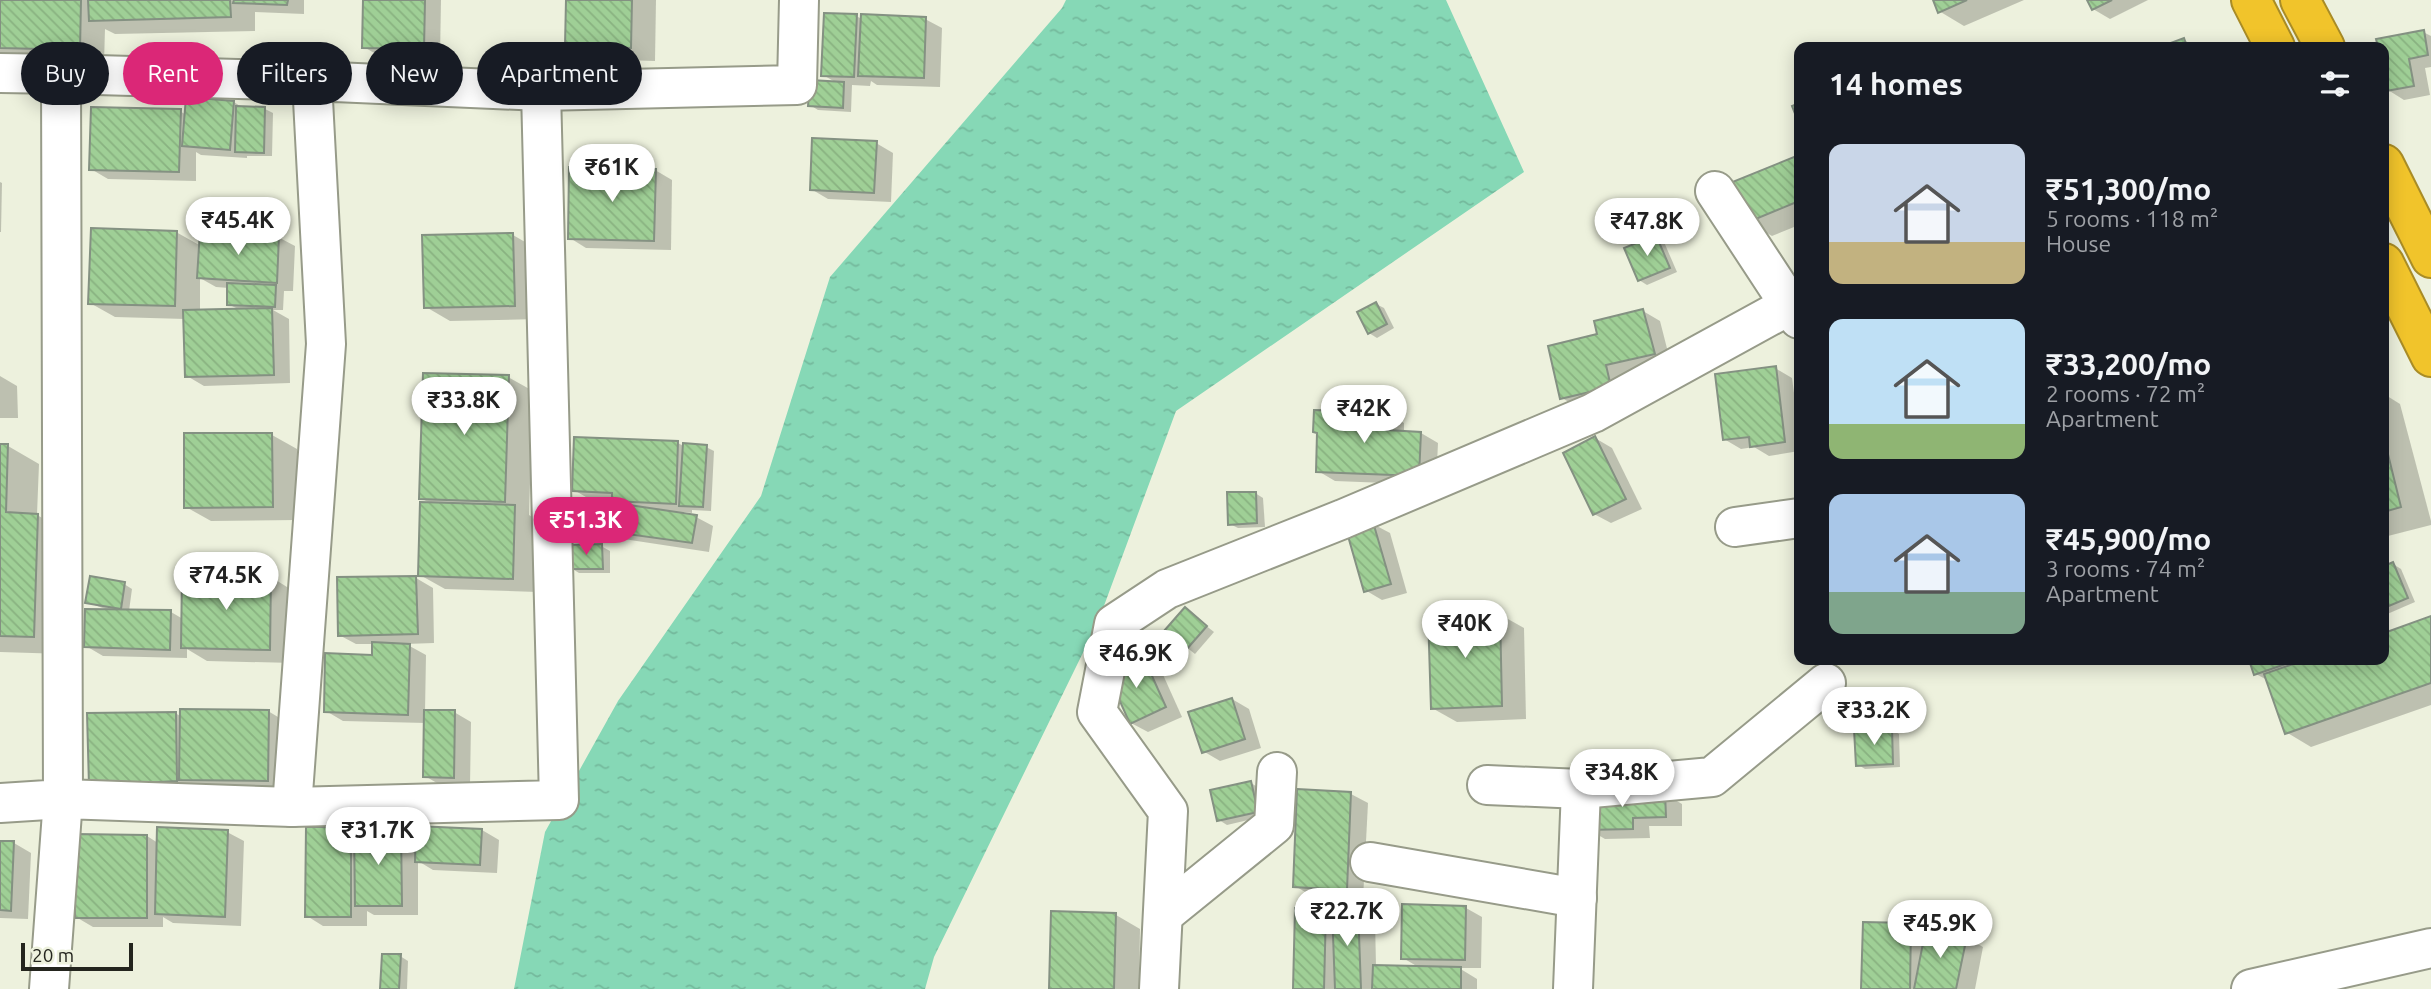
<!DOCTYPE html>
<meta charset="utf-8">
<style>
:root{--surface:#171b24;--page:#20242c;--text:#f1f3f6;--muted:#9ea1a6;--accent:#db2777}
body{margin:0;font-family:Ubuntu,sans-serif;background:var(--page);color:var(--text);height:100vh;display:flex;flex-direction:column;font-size:26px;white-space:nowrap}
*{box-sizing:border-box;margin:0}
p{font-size:23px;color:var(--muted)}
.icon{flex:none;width:38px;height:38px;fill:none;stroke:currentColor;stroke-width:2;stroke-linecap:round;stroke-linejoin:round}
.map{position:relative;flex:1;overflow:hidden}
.sheet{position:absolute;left:1794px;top:42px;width:595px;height:623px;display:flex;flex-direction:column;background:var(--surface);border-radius:14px;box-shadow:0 4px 18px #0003}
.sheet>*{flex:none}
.banner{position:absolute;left:21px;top:42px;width:665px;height:63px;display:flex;gap:14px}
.scale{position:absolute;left:21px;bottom:18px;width:112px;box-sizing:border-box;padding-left:7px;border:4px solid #24251e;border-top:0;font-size:19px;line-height:24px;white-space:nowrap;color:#24251e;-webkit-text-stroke:5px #edf1dd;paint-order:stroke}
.price{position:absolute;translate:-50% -60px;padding:0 16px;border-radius:24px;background:#fff;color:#222;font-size:23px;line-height:46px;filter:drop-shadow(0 2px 4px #0008)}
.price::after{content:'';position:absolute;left:50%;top:42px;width:21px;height:16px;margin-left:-10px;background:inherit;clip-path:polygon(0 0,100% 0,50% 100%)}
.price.current{background:var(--accent);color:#fff}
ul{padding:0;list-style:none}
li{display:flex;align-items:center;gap:21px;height:175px;padding:0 35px}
li span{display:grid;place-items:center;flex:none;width:196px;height:140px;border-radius:14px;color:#555}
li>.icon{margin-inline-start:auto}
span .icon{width:84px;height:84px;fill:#fffc;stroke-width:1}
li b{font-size:30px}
h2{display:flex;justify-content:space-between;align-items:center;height:84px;padding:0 35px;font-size:30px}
.chip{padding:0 24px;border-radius:32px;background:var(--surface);box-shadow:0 4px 18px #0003;font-size:24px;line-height:63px}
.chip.current{background:var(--accent);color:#fff}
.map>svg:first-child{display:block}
</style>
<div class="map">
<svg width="2431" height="989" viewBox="0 0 2431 989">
<defs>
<pattern id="water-ripples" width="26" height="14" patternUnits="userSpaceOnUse" patternTransform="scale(1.75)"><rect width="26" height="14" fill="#86d8b6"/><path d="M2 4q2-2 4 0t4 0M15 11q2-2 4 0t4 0" fill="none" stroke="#74b99c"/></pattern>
<pattern id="building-back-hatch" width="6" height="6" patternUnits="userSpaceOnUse" patternTransform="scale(1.75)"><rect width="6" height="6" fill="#9fcf96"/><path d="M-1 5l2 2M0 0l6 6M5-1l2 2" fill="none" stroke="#89b281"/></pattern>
</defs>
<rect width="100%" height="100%" fill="#edf1dd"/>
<polygon fill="url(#water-ripples)" points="1066,0 1446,0 1524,172 1176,411 1098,622 934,957 925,989 514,989 545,832 618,701 761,496 830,277 1062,8"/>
<g fill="#0003" fill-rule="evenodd">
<polygon points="0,0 304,0 304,14 255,12 255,31 115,34 105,29 104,63 0,60"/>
<polygon points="365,0 441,0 440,58 381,57 364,47"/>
<polygon points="568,0 656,0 655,61 592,59 567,45"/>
<polygon points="1935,0 2024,0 1964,26 1939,11"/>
<polygon points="2089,0 2148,0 2110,19 2093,9"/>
<polygon points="856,16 862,19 925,19 942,28 940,87 877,85 871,81 870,86 852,85 851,112 818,110 810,105 837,83 823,75"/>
<polygon points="2423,32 2431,36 2431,67 2425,68 2430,95 2404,100 2388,90 2384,69 2384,47 2379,47 2378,40"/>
<polygon points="2184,40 2196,47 2165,47"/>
<polygon points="234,102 243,108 265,109 273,113 272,156 247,156 247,158 201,155 196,152 196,181 108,179 91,169 180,111 186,115"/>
<polygon points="876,143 893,153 891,202 828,199 811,189"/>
<polygon points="1799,157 1799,225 1772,236 1747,221"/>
<polygon points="655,170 672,180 671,250 586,248 570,238"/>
<polygon points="0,182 2,183 1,232 0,232"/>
<path d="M176,232L201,246L278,237L295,246L293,291H284L283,310H273L289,319L290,383L204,386L187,376L185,319L115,317L90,303ZM200,278L216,287L229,288L228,304L240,310L200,311Z"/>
<polygon points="513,235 537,249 539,319 450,321 426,307"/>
<polygon points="1656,237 1664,242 1677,272 1647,285 1639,280"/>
<polygon points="1376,304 1384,308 1394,328 1377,338 1369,333"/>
<polygon points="1643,311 1660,321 1671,364 1622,375 1627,396 1579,408 1562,398 1599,335"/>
<polygon points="1775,368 1792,378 1799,430 1799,451 1769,456 1754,447 1741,449 1724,439"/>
<polygon points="0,376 17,386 18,418 0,418"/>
<polygon points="508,377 533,391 529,515 539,521 537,592 445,589 420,575 431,504 421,498"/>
<polygon points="2384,394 2400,404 2431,521 2431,525 2384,537"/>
<polygon points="1387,414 1404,423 1404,433 1421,433 1438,443 1436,485 1335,481 1318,471"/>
<polygon points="186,435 272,435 297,449 297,520 211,521 186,507"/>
<polygon points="1595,438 1612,448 1642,509 1611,523 1594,514"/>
<polygon points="678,443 685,447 706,447 714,451 711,511 692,510 692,513 684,512 684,515 696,517 713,526 709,552 617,538 600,529 626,506 616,501 591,500 574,490"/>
<polygon points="0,446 8,446 39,464 37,515 69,533 64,654 0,652"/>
<polygon points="1255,493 1263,498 1265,527 1238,528 1230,524"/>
<polygon points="1373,524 1390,533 1407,593 1382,600 1365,590"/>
<polygon points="601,546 610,551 610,573 579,573 571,568"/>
<polygon points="2393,564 2401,569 2415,602 2385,615 2384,568"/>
<polygon points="271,577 295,592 294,663 207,661 187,649 187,658 103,656 86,646 105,609 87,602 124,584 132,589 129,611 171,612 183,619"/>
<polygon points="416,578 433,588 434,643 406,644 426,655 425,712 454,712 471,722 470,786 442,786 425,776 426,723 343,721 326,711 373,656 373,644 356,644 339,635"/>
<polygon points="1185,609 1214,632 1195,654 1166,631"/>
<polygon points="1499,614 1524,628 1526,719 1457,722 1432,708"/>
<polygon points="2431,618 2431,705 2311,747 2286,732 2269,681 2256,674 2251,660 2384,660 2384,623 2387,633"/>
<polygon points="1143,658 1160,668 1182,717 1148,732 1131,723"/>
<polygon points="1232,699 1249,709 1261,748 1220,761 1203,751"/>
<polygon points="268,711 293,726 292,794 108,794 175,713 182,717"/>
<polygon points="1891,729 1899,734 1900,767 1865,769 1857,764"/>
<polygon points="1251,783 1259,788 1265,816 1227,825 1219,820"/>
<polygon points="1351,794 1368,803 1363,899 1312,896 1295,886"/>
<polygon points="1665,794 1682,804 1682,826 1649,826 1650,838 1605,839 1588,829"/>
<polygon points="351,829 400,831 417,841 482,830 499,840 497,873 433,870 418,861 418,915 374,915 367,911 367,926 323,926 307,916"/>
<polygon points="227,832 244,841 241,926 173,923 163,917 163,927 93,927 76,917 147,836 158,843"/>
<polygon points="0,843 14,843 31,853 28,919 0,918"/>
<polygon points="1466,908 1482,917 1481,968 1459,968 1477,979 1477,989 1295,989 1326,911 1334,916 1358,909 1375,919 1376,966 1420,968 1403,958"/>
<polygon points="1116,915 1140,929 1139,989 1051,989"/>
<polygon points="1911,925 1927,934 1967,938 1983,947 1975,989 1863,989"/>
<polygon points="400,956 408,961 407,989 382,989"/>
</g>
<g fill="url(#building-back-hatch)" stroke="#849182" stroke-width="2">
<polygon points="0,0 81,0 80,50 0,48"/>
<polygon points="88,0 230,0 231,17 89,21"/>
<polygon points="234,0 288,0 287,5 233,3"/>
<polygon points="363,0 425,0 424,49 362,48"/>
<polygon points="566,0 632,0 631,48 565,46"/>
<polygon points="1933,0 1967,0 1938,13"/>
<polygon points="2087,0 2112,0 2092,10"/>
<polygon points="824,13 857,14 854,77 821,76"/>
<polygon points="861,14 926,17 924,78 858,76"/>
<polygon points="2424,30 2428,55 2409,59 2414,86 2386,91 2384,47 2378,47 2376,39"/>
<polygon points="2184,38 2187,47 2160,47"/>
<polygon points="810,80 844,82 843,108 808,106"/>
<polygon points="186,97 234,101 230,150 182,146"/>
<polygon points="1799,103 1799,124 1792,106"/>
<polygon points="236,106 265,107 264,153 235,152"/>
<polygon points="91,107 181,109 179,172 89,170"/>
<polygon points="812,138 877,141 874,193 810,190"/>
<polygon points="1799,155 1799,201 1746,223 1730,183"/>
<polygon points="569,167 656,169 654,241 568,239"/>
<polygon points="91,228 177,231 175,306 88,304"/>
<polygon points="200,231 279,235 277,283 197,278"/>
<polygon points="513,233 515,306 424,308 422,235"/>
<polygon points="1656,235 1670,268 1638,281 1624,248"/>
<polygon points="227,283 276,285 275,307 227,305"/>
<polygon points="1376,302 1387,324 1368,334 1357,312"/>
<polygon points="272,308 274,375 185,377 183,310"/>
<polygon points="1643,309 1655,354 1606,365 1611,387 1560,399 1548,346 1597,334 1594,321"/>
<polygon points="1776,366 1785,442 1750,447 1749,437 1723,440 1715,374"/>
<polygon points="423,373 509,375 505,502 419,499"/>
<polygon points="1314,410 1388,412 1387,430 1421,432 1419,476 1316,472 1317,433 1313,432"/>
<polygon points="184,433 272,433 273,507 184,508"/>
<polygon points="1595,436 1626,499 1593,515 1563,453"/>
<polygon points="574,437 678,441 676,504 612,501 612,493 572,491"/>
<polygon points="2384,438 2401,507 2384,512"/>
<polygon points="683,443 707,445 703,507 679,506"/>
<polygon points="0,444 8,444 6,512 38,514 34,637 0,636"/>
<polygon points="1227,492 1256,492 1257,523 1228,525"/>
<polygon points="602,501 697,515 692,543 598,530"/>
<polygon points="420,502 515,505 513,579 418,576"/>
<polygon points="1373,522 1391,584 1364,592 1346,529"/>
<polygon points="602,544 603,569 570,569 569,545"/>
<polygon points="2393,562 2408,598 2384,608 2384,566"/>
<polygon points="182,574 271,576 270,650 181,648"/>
<polygon points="90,576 125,582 121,609 85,603"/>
<polygon points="416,576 418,634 338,636 337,577"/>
<polygon points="1185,607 1207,626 1186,650 1164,631"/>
<polygon points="85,609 171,610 170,650 84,647"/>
<polygon points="1500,612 1502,706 1431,709 1428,614"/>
<polygon points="2431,616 2431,683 2285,734 2264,674 2305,660 2384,660 2384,633"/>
<polygon points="372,642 410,644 408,715 324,712 325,653 372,655"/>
<polygon points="1143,656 1166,707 1130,724 1107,672"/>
<polygon points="2249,660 2297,660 2254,675"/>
<polygon points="1232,698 1245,739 1202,753 1188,712"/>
<polygon points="180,709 269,710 268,781 179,780"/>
<polygon points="424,710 455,710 454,778 423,777"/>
<polygon points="176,712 177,781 89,786 87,713"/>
<polygon points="1892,728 1893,764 1856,766 1854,729"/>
<polygon points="1251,781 1258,812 1217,821 1210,790"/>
<polygon points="1297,789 1351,792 1347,890 1293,887"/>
<polygon points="1665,792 1666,817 1633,818 1633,829 1586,830 1585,794"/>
<polygon points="416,826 482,829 480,865 415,862"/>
<polygon points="157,827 228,830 225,917 155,914"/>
<polygon points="306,827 351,827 351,917 305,917"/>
<polygon points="354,829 401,829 402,906 355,906"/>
<polygon points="75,834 147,835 147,918 75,918"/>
<polygon points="0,841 14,841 11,911 0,910"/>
<polygon points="1402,904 1466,906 1465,960 1401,959"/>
<polygon points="1358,907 1361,989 1335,989 1332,908"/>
<polygon points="1295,908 1326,909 1324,989 1293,989"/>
<polygon points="1051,911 1116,913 1114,989 1049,989"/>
<polygon points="1863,922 1911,923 1910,989 1861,989"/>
<polygon points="1926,928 1967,936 1956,989 1914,989"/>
<polygon points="382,954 401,954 399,989 380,989"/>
<polygon points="1373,965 1461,967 1461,989 1372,989"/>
</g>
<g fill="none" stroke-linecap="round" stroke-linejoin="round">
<g stroke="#979b89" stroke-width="42">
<g id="minor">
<polyline points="0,73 61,74 63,799 0,803"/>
<polyline points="61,74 312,81"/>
<polyline points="1715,191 1799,319"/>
<polyline points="1735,527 1799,518"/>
<polyline points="1487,785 1581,789 1712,777 1826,683"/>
<polyline points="292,807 326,344 312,81 541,91 797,85 799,0"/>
<polyline points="1370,862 1577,898"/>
<polyline points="1163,915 1274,825 1277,772"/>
<polyline points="49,989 63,799 292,807 559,800 541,91"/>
<polyline points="1159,989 1168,811 1097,712 1114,624 1167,589 1343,519 1593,413 1799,300"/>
<polyline points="1573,989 1581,789"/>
<polyline points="2251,989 2431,948"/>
</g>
</g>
<g stroke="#a98c26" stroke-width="42">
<g id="highway">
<polyline points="2251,0 2275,47"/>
<polyline points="2300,0 2325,47"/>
<polyline points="2384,164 2431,258"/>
<polyline points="2384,263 2431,357"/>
</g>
</g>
<use href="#minor" stroke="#fff" stroke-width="38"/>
<use href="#highway" stroke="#f1c42b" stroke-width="38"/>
</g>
</svg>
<div class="scale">20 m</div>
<b class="price" style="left:612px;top:204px">₹61K</b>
<b class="price" style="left:238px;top:257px">₹45.4K</b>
<b class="price" style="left:1647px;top:258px">₹47.8K</b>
<b class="price" style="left:464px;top:437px">₹33.8K</b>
<b class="price" style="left:1364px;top:445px">₹42K</b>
<b class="price current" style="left:586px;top:557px">₹51.3K</b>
<b class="price" style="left:226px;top:612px">₹74.5K</b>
<b class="price" style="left:1465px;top:660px">₹40K</b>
<b class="price" style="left:1136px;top:690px">₹46.9K</b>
<b class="price" style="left:1874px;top:747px">₹33.2K</b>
<b class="price" style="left:1622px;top:809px">₹34.8K</b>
<b class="price" style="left:378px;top:867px">₹31.7K</b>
<b class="price" style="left:1347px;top:948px">₹22.7K</b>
<b class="price" style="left:1940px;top:960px">₹45.9K</b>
<div class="banner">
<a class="chip">Buy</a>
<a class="chip current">Rent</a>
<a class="chip">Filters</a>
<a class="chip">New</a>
<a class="chip">Apartment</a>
</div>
<section class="sheet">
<h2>14 homes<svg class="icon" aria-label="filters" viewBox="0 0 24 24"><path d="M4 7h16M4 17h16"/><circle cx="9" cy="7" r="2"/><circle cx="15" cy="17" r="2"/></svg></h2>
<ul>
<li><span style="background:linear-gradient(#c9d6e8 70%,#c2b280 0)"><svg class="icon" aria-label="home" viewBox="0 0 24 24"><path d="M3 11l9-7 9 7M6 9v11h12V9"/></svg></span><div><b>₹51,300/mo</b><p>5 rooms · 118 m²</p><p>House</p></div></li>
<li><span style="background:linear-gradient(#bfe0f5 75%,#8fb573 0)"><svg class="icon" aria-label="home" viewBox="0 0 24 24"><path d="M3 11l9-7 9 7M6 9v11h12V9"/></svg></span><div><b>₹33,200/mo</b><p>2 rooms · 72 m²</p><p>Apartment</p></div></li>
<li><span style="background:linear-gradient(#a9c7e8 70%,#7fa58c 0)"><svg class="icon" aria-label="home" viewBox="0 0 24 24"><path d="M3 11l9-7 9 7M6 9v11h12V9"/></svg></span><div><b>₹45,900/mo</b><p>3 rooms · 74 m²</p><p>Apartment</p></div></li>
</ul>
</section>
</div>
